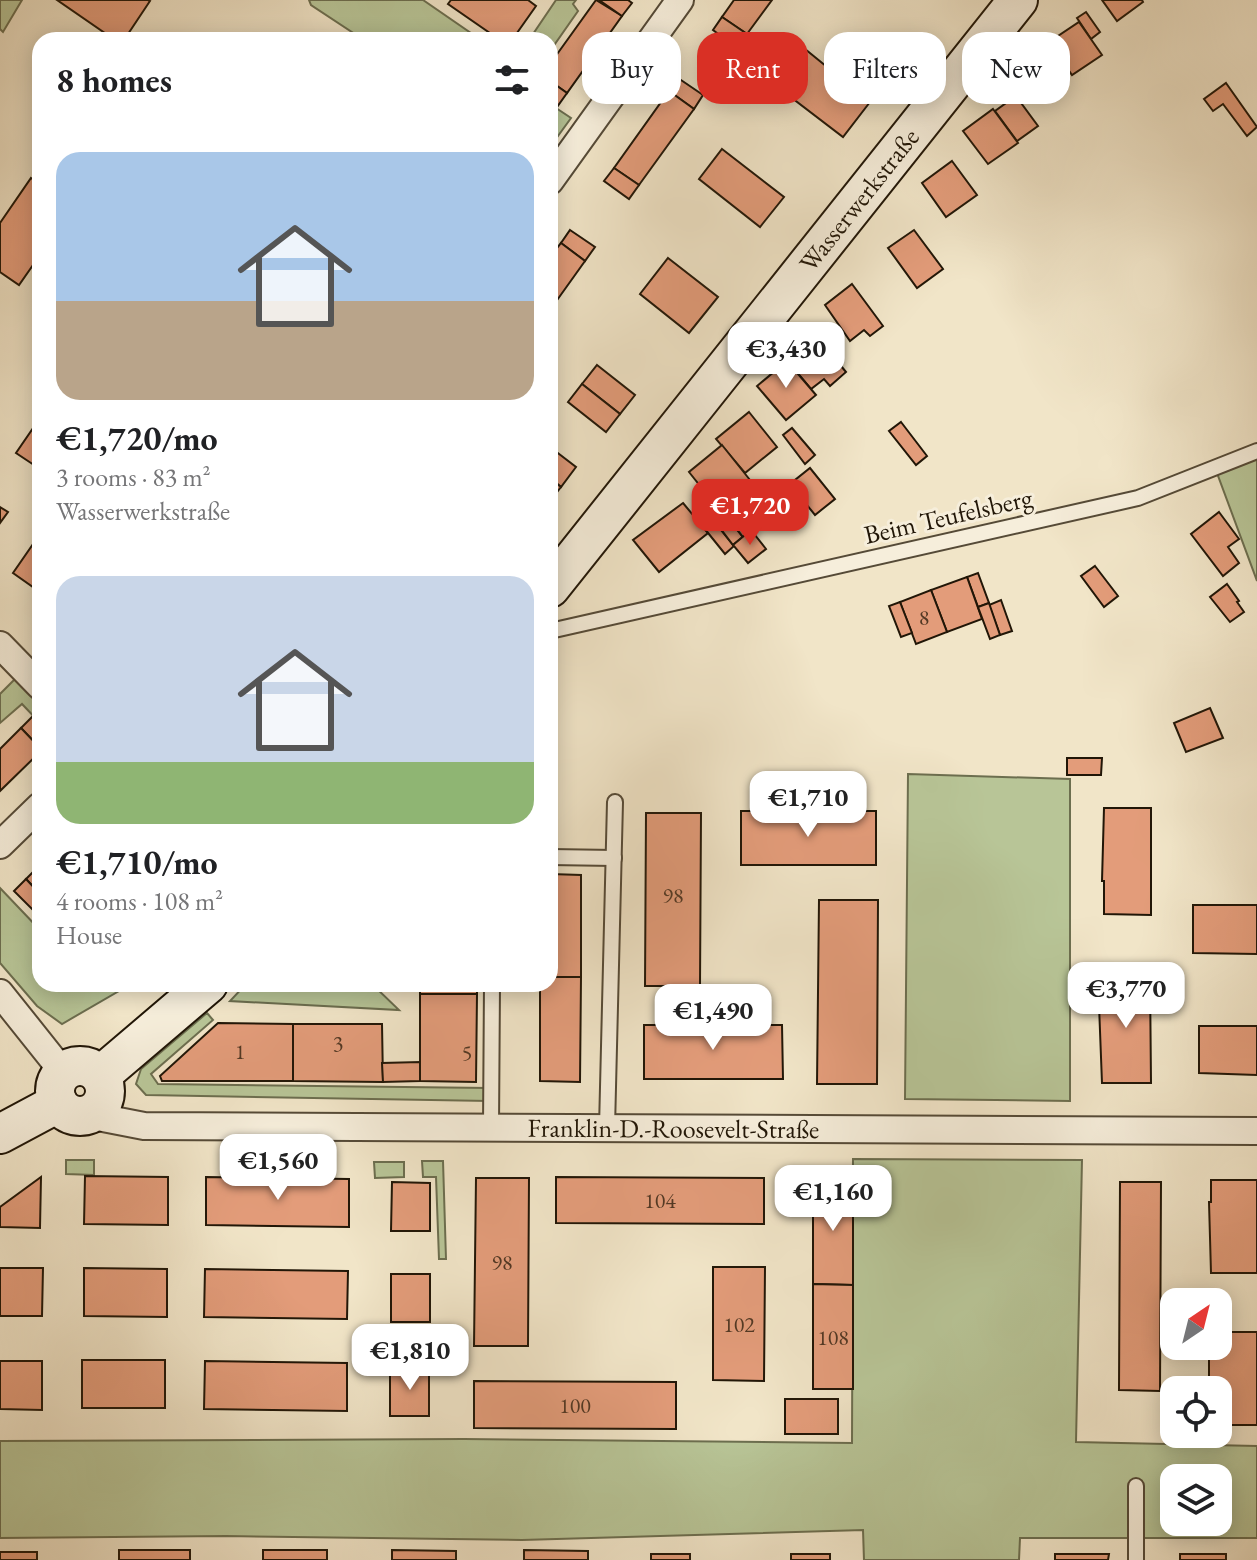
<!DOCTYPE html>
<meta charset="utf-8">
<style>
:root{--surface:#fff;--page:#f6f6f6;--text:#202124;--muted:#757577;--accent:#d93025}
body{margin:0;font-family:"EB Garamond",serif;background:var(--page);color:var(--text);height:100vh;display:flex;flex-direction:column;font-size:30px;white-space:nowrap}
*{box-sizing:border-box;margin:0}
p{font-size:26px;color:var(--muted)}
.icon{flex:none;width:44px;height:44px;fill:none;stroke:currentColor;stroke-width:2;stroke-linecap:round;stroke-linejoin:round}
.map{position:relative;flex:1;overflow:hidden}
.drawer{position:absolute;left:32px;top:32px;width:526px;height:960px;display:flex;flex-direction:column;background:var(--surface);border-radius:24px;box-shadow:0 4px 20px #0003}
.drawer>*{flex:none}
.top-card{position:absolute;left:582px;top:32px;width:554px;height:72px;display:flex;gap:16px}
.needle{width:52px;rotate:35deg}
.buttons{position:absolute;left:1160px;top:1288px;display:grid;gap:16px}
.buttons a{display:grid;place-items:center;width:72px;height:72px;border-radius:16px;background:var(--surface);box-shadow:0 4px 20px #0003;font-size:40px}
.price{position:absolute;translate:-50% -68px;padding:0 18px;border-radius:16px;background:#fff;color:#222;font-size:26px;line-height:52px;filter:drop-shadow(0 2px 4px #0008)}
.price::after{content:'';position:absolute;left:50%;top:48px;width:24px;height:18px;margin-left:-12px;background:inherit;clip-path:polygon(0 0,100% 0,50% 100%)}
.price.on{background:var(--accent);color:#fff}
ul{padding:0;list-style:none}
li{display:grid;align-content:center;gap:16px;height:424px;padding:0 24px}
li span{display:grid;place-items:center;height:248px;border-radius:24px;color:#555}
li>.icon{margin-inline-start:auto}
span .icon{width:144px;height:144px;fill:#fffc;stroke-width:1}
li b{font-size:34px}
h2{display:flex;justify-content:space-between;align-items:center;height:96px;padding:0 24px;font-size:34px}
.tag{padding:0 28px;border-radius:24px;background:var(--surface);box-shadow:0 4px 20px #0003;font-size:28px;line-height:72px}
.tag.on{background:var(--accent);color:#fff}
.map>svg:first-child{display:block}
</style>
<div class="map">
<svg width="1257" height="1560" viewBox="0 0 1257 1560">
<rect width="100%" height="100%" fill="#f1e5c8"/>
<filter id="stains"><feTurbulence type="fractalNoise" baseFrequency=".0025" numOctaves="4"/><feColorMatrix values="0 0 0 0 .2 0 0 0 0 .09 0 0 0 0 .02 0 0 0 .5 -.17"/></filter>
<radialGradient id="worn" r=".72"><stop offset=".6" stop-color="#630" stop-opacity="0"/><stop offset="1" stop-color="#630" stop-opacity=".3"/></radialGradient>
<g fill="#b8c597" stroke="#6c6e4f" stroke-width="2" fill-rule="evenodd">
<polygon points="0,0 22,0 3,32 0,29"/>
<polygon points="309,0 423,0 481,40 364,40 311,5"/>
<polygon points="556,0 576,0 573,4 578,11 550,51 550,40 529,40"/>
<polygon points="550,104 571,118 550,147"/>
<polygon points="1257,458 1257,581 1217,473"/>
<polygon points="19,675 40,696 40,723 22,704 0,723 0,694"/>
<polygon points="908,774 1070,779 1070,1101 905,1099"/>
<polygon points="0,888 40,930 40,984 131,984 62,1024 37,1006 0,963"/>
<polygon points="246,984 372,984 399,1010 230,1001"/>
<polygon points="207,1013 213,1020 151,1074 158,1084 489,1088 489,1101 146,1095 136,1084 141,1069"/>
<path d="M853,1159L1082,1160L1076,1442L1257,1446V1538H1020L1019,1560H864L863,1530L522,1540L226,1536L0,1538V1441L464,1439L852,1443ZM1174,1478H1218V1522H1174Z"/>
<polygon points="66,1160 94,1160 94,1175 66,1174"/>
<polygon points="422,1161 443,1161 446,1259 439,1259 436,1177 423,1177"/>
<polygon points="374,1162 404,1162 404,1177 375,1178"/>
</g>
<g fill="#e39c7a" stroke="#211607" stroke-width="2">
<polygon points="57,0 148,0 150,1 124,40 115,40"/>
<polygon points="451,0 528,0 536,6 512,40 500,40 448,4"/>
<polygon points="596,0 622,16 567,93 550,81 550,64"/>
<polygon points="599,0 628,0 632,3 622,16"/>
<polygon points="734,0 772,0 747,34 722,17"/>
<polygon points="1102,0 1142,0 1143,2 1117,21"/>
<polygon points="1086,12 1100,32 1091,39 1077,18"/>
<polygon points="722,17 747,34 737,48 713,30"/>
<polygon points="1079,22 1102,55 1072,75 1049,42"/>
<polygon points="805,49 870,102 843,137 775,85"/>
<polygon points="678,78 703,95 694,109 669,91"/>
<polygon points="550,81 567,93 557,107 550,102"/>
<polygon points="1226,83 1257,127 1247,136 1223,104 1213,111 1204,99"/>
<polygon points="669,91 694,109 639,185 614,168"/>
<polygon points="1016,96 1038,126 1017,141 995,111"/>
<polygon points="993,109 1018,143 988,164 963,131"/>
<polygon points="722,149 784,197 760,227 699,179"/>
<polygon points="952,161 977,195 946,217 922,183"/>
<polygon points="614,168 639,185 629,199 604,181"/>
<polygon points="31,178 40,184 40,255 19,285 0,272 0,223"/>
<polygon points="570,230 595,247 585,261 561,243"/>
<polygon points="914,230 943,269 917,288 888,248"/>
<polygon points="561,243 585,261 550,310 550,257"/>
<polygon points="668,258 718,297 689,333 640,294"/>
<polygon points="852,284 883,326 870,336 864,330 850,341 825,305"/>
<polygon points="813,332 846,372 830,386 824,379 811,389 784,357"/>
<polygon points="787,361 816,395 786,420 757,386"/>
<polygon points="597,365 635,395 620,414 582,384"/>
<polygon points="582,384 620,414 606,432 568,402"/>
<polygon points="749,412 777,447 745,473 716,439"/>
<polygon points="40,418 40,469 16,453"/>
<polygon points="901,422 927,456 916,465 889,431"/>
<polygon points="792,428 815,455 805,464 783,435"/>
<polygon points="722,445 750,480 717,507 689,472"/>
<polygon points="550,447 576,467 561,487 550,478"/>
<polygon points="810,468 835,499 815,515 790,484"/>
<polygon points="550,478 561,487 550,501"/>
<polygon points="683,503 708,533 659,572 633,540"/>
<polygon points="0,507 8,512 0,523"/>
<polygon points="705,510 734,546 725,554 696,518"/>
<polygon points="1219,512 1239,539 1228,547 1239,563 1223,576 1191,534"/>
<polygon points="726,516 743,537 733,545 717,524"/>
<polygon points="740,517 751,530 743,537 732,523"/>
<polygon points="751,530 766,549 748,563 733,545"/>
<polygon points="40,534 40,592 13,573"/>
<polygon points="1095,566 1118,596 1104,607 1081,576"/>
<polygon points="978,573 989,603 978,607 967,577"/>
<polygon points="967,577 982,619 947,632 931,590"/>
<polygon points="1227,584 1239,601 1237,602 1244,612 1230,622 1210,597"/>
<polygon points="931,590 947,632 916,644 900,602"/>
<polygon points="1001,600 1012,631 1000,635 989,605"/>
<polygon points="900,602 912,633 901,637 889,606"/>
<polygon points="989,603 1000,635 990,639 978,607"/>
<polygon points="1210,708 1223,738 1186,752 1174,723"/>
<polygon points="32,717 40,725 40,748 21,728"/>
<polygon points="21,728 40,748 40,752 0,791 0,749"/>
<polygon points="1067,758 1102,758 1101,775 1067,775"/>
<polygon points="1104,808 1151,808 1151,915 1104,914 1104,881 1102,881"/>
<polygon points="741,811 790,811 790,819 827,819 828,811 876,811 876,865 741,865"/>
<polygon points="646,813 701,813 700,986 645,986"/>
<polygon points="40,865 40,894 26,879"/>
<polygon points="550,874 581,875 581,977 550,977"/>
<polygon points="26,879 40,894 40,908 35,912 14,891"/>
<polygon points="819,900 878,900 877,1084 817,1084"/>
<polygon points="1193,905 1257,905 1257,954 1193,953"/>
<polygon points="550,977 581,977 580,1082 540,1081 540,984 550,984"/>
<polygon points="1101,977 1150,977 1151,1083 1102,1083 1099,1005 1102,1005"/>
<rect x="420" y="984" width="57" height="10"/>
<polygon points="420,994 477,994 476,1082 420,1081"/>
<polygon points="218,1023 293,1024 293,1081 162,1081 160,1076"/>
<polygon points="293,1024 382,1024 383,1082 293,1081"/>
<polygon points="644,1025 782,1025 783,1079 644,1079"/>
<polygon points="1199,1026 1257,1026 1257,1075 1199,1073"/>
<polygon points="420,1062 420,1081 383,1082 382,1063"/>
<polygon points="85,1176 168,1177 168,1225 84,1224"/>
<polygon points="41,1177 40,1228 0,1227 0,1207"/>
<polygon points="206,1177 349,1179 349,1227 206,1225"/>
<polygon points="556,1177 764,1178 764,1224 556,1223"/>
<polygon points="476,1178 529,1178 528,1346 474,1346"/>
<polygon points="1211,1180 1257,1180 1257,1273 1211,1273 1209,1202 1211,1202"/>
<polygon points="813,1181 853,1181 853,1285 813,1284"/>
<polygon points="392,1182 430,1183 430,1231 391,1231"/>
<polygon points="1120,1182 1161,1182 1160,1391 1119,1390"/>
<polygon points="713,1267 765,1267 764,1381 713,1380"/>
<polygon points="0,1268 43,1268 42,1316 0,1316"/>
<polygon points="84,1268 167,1269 167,1317 84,1316"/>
<polygon points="205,1269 348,1271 347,1319 204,1317"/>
<rect x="391" y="1274" width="39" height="48"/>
<polygon points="813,1284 853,1285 853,1389 813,1389"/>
<polygon points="1218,1332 1257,1332 1257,1425 1218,1425 1218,1390 1209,1390 1209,1354 1211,1354 1211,1346 1218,1346"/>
<rect x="82" y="1360" width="83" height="48"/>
<polygon points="0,1361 42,1361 42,1410 0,1409"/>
<polygon points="205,1361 347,1363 347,1411 204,1409"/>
<rect x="390" y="1368" width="39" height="48"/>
<polygon points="474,1381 676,1382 676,1429 474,1428"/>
<rect x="785" y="1399" width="53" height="35"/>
<rect x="119" y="1550" width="71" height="10"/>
<rect x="263" y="1550" width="64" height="10"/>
<polygon points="392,1550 456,1551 456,1560 392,1560"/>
<polygon points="524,1550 588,1551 588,1560 524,1560"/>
<rect x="0" y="1552" width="37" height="8"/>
<rect x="651" y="1554" width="39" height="6"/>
<rect x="791" y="1554" width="39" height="6"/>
<polygon points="1055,1554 1109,1554 1108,1560 1055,1560"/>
<rect x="1180" y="1554" width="46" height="6"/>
</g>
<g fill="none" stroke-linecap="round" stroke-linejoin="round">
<g stroke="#554a37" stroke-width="18">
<g id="lane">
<polyline points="550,631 1138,498 1257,451"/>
<polyline points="550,857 614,858"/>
<polyline points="491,1127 492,984"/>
<polyline points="607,1128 615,802"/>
<polyline points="1136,1560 1136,1486"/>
</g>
</g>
<g stroke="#554a37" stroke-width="30">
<g id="street">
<polyline points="550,181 680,0"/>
<polyline points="0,645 40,686"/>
<polyline points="0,845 40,806"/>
<polyline points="0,993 63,1072"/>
<path id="s1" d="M94,1112L103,1118L144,1126L1257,1131"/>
</g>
</g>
<g stroke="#211607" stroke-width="42">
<g id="secondary">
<path id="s2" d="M550,588L1018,0"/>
<circle cx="80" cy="1091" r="25"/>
<polyline points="100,1076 208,984"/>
<polyline points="0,1134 58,1103"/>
</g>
</g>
<use href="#lane" stroke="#f6eedb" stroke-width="14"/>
<use href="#street" stroke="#f6eedb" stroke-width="26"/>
<use href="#secondary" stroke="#f6eedb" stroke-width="38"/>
</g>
<g text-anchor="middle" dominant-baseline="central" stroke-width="6" stroke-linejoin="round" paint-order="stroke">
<g font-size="22" fill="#523824">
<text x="924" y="617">8</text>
<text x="673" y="895">98</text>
<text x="338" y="1043">3</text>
<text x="240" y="1051">1</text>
<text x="467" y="1052">5</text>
<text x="660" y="1200">104</text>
<text x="502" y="1262">98</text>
<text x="739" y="1324">102</text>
<text x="833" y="1337">108</text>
<text x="575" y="1405">100</text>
</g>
<g font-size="26" fill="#211607" stroke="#f6eedb">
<text stroke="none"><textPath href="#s2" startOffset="496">Wasserwerkstraße</textPath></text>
<text transform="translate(948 516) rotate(-13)">Beim Teufelsberg</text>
<text stroke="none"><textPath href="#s1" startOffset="582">Franklin-D.-Roosevelt-Straße</textPath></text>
</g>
</g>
<rect width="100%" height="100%" filter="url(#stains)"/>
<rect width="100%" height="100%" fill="url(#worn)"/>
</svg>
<div class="buttons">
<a><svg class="needle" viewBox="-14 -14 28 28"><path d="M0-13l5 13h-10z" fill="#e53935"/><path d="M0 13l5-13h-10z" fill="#757577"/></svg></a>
<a><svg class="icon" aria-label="locate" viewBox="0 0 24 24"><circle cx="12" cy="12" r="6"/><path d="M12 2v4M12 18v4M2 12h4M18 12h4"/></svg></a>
<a><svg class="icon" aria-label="layers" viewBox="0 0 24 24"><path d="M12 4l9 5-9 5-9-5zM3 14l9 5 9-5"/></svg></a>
</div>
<b class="price" style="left:786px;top:390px">€3,430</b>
<b class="price on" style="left:750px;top:547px">€1,720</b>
<b class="price" style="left:808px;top:839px">€1,710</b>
<b class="price" style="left:1126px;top:1030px">€3,770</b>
<b class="price" style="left:713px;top:1052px">€1,490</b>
<b class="price" style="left:278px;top:1202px">€1,560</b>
<b class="price" style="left:833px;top:1233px">€1,160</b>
<b class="price" style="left:410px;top:1392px">€1,810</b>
<div class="top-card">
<a class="tag">Buy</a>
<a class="tag on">Rent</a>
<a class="tag">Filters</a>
<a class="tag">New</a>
</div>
<section class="drawer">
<h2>8 homes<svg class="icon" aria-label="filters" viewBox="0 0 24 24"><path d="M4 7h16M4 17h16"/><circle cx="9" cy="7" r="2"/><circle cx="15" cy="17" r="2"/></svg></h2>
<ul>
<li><span style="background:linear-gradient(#a9c7e8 60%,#b9a48a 0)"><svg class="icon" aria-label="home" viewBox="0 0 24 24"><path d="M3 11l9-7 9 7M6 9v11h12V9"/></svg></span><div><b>€1,720/mo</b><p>3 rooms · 83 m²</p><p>Wasserwerkstraße</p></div></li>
<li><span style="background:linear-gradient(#c9d6e8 75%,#8fb573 0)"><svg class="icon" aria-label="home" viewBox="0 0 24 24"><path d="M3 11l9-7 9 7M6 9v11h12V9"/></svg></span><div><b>€1,710/mo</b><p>4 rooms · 108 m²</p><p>House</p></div></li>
</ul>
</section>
</div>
